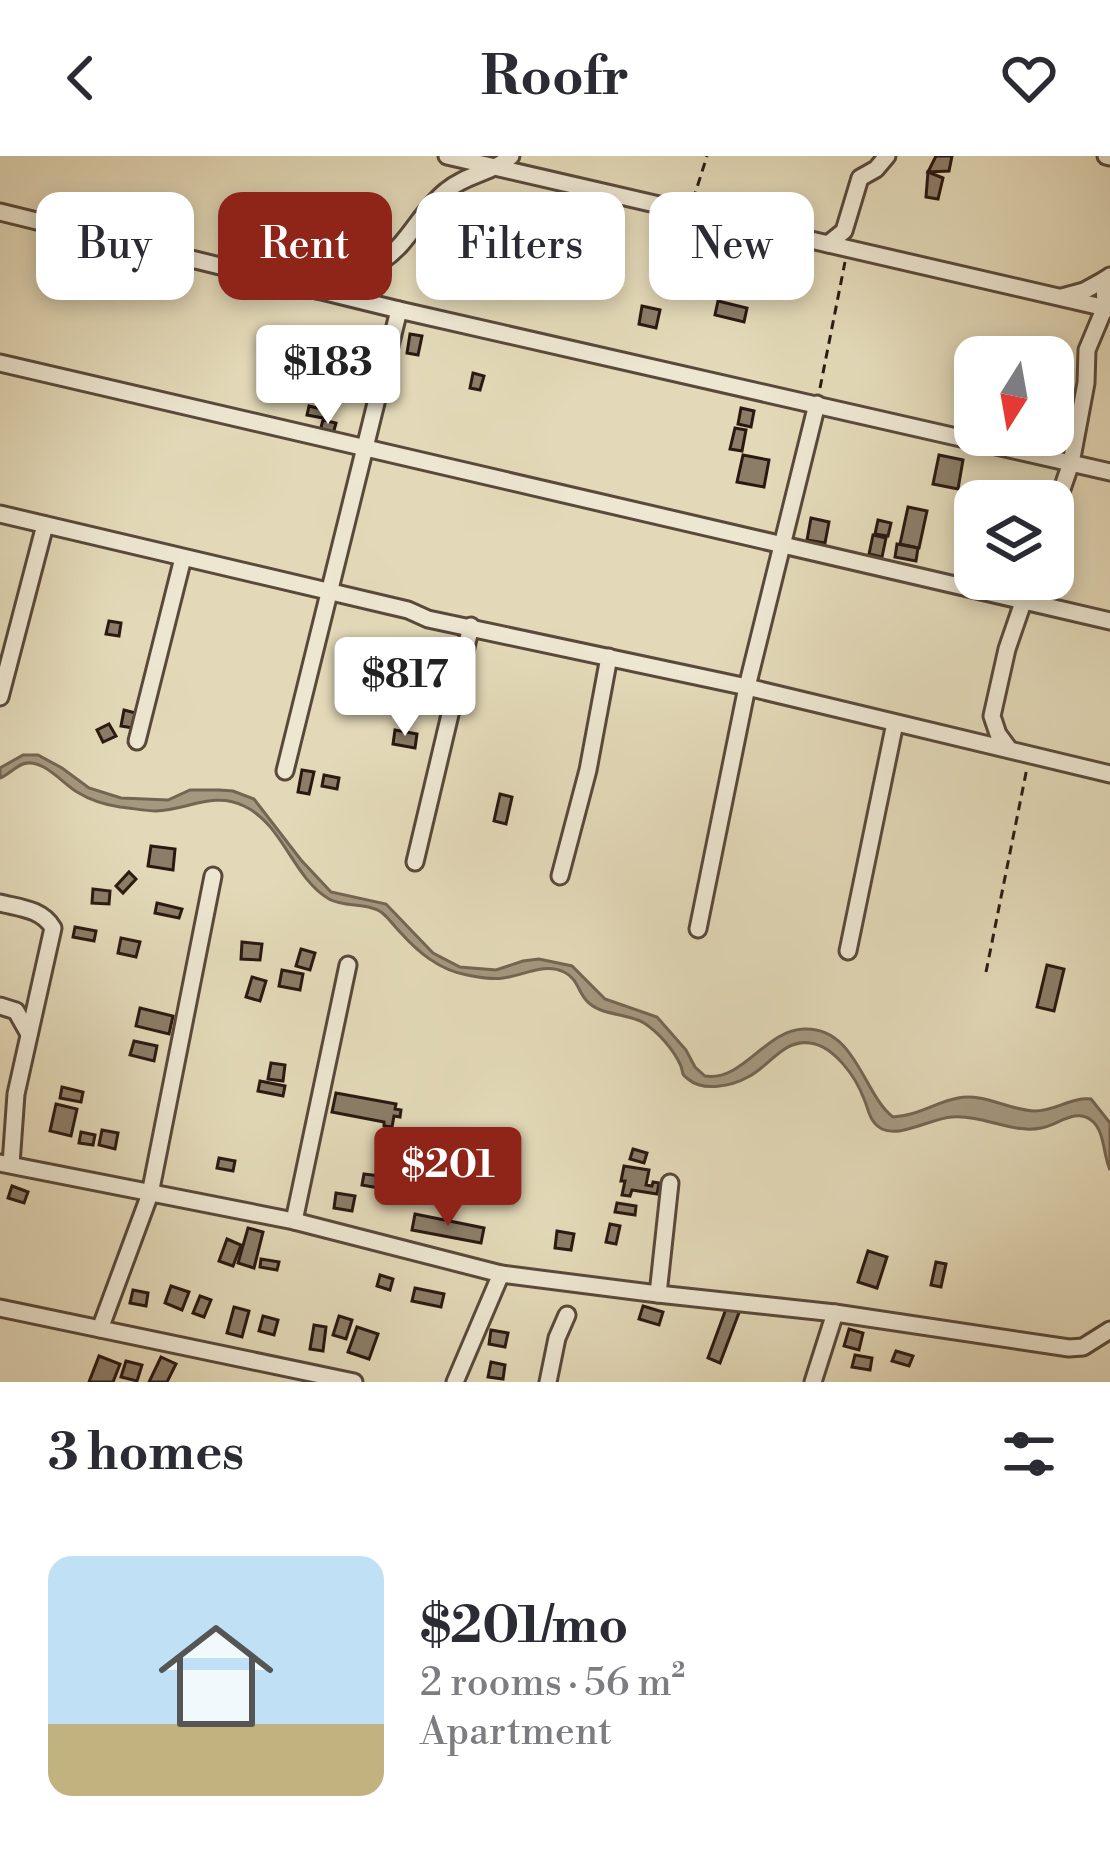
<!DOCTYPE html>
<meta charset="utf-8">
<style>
:root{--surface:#fff;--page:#f2f2f3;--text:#2b2b33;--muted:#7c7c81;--line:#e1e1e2;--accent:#8f2418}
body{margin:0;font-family:"Libre Bodoni",serif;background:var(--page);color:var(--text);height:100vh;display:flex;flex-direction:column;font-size:45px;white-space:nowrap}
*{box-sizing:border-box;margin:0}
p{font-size:39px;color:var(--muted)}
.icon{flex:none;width:66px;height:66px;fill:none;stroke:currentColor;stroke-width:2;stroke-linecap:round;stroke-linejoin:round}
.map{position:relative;height:1226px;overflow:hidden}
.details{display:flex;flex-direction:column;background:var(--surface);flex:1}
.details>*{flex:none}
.top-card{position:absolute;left:36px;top:36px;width:1038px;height:108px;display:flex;gap:24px}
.needle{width:78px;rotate:191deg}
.controls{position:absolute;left:954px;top:180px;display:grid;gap:24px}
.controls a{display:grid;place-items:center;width:120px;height:120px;border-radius:24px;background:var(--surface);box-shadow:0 6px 18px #0003;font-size:60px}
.price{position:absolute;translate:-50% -102px;padding:0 27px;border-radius:12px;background:#fff;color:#222;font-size:39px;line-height:78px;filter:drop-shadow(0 3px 6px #0008)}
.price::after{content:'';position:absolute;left:50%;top:72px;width:36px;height:27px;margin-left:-18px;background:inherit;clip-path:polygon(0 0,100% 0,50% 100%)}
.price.current{background:var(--accent);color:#fff}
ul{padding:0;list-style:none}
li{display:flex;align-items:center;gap:36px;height:300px;padding:0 48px}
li+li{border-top:3px solid var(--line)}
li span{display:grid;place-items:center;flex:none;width:336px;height:240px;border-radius:24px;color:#555}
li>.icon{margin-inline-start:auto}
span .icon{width:144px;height:144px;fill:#fffc;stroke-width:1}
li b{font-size:51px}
h2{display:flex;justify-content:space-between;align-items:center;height:144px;padding:0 48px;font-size:51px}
.pill{padding:0 42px;border-radius:24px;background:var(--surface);box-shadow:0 6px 18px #0003;font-size:42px;line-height:108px}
.pill.current{background:var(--accent);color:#fff}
header{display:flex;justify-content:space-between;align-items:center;height:156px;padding:0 48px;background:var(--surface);font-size:54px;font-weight:800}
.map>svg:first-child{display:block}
</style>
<header><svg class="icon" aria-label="back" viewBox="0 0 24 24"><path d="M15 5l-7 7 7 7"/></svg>Roofr<svg class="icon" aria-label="heart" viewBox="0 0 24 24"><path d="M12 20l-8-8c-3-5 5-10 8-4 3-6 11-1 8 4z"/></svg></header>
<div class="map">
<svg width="1110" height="1226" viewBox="0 0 1110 1226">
<rect width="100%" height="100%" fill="#e3d9b8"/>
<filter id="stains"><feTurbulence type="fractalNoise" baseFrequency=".00167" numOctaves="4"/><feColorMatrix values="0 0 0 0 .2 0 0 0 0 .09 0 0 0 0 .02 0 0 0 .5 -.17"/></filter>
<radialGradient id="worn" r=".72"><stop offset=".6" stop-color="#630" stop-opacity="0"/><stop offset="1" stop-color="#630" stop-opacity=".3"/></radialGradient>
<path fill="#a4987f" stroke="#746553" stroke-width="3" d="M23,599H38L62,612L89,632L121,642L168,644L190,634H219L233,635L254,643L301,704L331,736L386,748L433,797L460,811L496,814L523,805L539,803L572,810L605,843L657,861L686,894L695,911L705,920C743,926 765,874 804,873C856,871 863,938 893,961C917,960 936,946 958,942C985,937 1008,954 1035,955C1055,955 1071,941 1091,943L1110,967V1014C1103,999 1105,974 1091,964C1075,952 1058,969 1041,972C1012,978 985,959 952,961C932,962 900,982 882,973C869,966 869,954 864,943C856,921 834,890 810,887C783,883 769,911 748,921C732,930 703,936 688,923C679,916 685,918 680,908C673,893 658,876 644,867C628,857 599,860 586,844C578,835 577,822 564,816C544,806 523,820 503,822C491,824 478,821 467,819C439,814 418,796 400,776C394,770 388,761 381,756C366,746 345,752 329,743C293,722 283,668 244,650C214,635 187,654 156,655C145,655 132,652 120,651C106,649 90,644 77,636C63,628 42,601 23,608C15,611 8,619 0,622V612Z"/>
<g fill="#8b7d68" stroke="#2b1911" stroke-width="3">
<polygon points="936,0 952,0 949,15 928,16"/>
<polygon points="928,16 943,22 938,43 926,41"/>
<polygon points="718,145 747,152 744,166 715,159"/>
<polygon points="642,150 660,154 656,172 639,168"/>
<polygon points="410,178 422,180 418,199 407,197"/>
<polygon points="473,217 484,220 480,234 470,232"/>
<polygon points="309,250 325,254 323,262 307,259"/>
<polygon points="741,252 754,255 751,271 738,268"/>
<polygon points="323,264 336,267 333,278 320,275"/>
<polygon points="735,272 746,274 742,295 730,293"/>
<polygon points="743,299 769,304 764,331 737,326"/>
<polygon points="939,299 963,304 958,333 933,328"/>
<polygon points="908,351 927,355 919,392 900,388"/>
<polygon points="811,362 829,366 825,387 807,384"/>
<polygon points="878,364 891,367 888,380 875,378"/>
<polygon points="873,379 886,382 882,401 869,398"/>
<polygon points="897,388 918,392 916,405 895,401"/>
<polygon points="109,465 121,467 119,480 106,478"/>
<polygon points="342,531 354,534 350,552 338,550"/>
<polygon points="124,554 136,557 133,572 121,570"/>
<polygon points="109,568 116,580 103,586 97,574"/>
<polygon points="395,574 417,578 415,592 393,588"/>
<polygon points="302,614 314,616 309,638 298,636"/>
<polygon points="324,619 339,622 337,633 322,630"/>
<polygon points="500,638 512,641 506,668 494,665"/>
<polygon points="151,690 175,693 173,714 148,710"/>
<polygon points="129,716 136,723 123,737 116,730"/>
<polygon points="93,733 110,735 109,748 92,747"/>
<polygon points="157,747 182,753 179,762 155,757"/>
<polygon points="75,771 96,775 94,785 73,781"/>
<polygon points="121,782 140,786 136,801 118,797"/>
<polygon points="242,786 262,788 260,804 241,803"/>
<polygon points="301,793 315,797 310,814 296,810"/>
<polygon points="1047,809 1064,813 1054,855 1037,851"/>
<polygon points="282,814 303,818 300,834 279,830"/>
<polygon points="252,821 266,825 260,845 246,841"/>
<polygon points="140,852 173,860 169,878 136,870"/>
<polygon points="134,885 157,890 154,905 130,899"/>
<polygon points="271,907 285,909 283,925 268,923"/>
<polygon points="260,925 285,930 283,940 258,935"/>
<polygon points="62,931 83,936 81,946 60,942"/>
<polygon points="336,937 396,948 395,953 401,954 400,961 394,960 392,971 384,970 384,966 332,956"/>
<polygon points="56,948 77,953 71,980 50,975"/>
<polygon points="102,974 118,977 115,993 99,989"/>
<polygon points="81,976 95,979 93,989 79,987"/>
<polygon points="633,993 647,997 644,1007 630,1003"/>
<polygon points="219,1002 235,1005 233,1015 217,1012"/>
<polygon points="624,1010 649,1014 646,1029 652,1030 653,1026 659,1027 657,1038 632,1034 630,1040 622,1039 625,1025 621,1025"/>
<polygon points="364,1018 381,1020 379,1032 362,1029"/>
<polygon points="12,1030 28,1036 24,1047 8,1042"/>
<polygon points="336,1037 355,1040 352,1055 334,1052"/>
<polygon points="617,1047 636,1050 635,1059 615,1056"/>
<polygon points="415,1058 484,1072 481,1087 412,1074"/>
<polygon points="610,1068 620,1070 616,1088 606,1086"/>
<polygon points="248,1072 263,1076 254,1112 238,1107"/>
<polygon points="557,1075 574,1078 571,1094 555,1092"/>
<polygon points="227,1083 241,1089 233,1110 219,1105"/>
<polygon points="868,1095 887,1101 877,1132 858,1126"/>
<polygon points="261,1103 279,1106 277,1114 260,1111"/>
<polygon points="936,1106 946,1108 941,1131 931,1129"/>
<polygon points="380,1119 393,1123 390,1134 377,1130"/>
<polygon points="171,1130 189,1136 182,1154 165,1147"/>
<polygon points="415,1132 444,1138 441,1151 412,1145"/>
<polygon points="133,1134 148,1137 146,1150 130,1147"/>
<polygon points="200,1140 211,1144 204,1161 193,1157"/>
<polygon points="643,1150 663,1156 659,1169 639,1163"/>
<polygon points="727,1150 740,1154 720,1207 708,1202"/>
<polygon points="234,1151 249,1155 242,1181 227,1177"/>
<polygon points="263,1160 278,1164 274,1179 259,1175"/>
<polygon points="339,1160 352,1164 346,1183 333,1179"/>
<polygon points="314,1169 326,1171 323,1195 310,1193"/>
<polygon points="357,1171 378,1178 369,1203 348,1196"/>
<polygon points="849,1173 863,1177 859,1194 844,1190"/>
<polygon points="491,1174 508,1177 505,1191 489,1188"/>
<polygon points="896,1195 913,1200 909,1210 892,1205"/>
<polygon points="855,1199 872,1202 870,1214 852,1211"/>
<polygon points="99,1200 120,1208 113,1226 89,1226"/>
<polygon points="161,1201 176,1208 167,1226 149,1226"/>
<polygon points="126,1205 142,1209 137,1225 121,1221"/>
<polygon points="491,1206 505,1209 503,1223 488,1221"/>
</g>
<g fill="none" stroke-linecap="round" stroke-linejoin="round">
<g stroke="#59493b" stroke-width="21">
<g id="minor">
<polyline points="447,0 1110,153"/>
<polyline points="1106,0 1110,1"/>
<polyline points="0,56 399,154 1110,316"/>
<polyline points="828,88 844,75 860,22 876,13 887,0"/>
<path d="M316,134C332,114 362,118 383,104C409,87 421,55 446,35C466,18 493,17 511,0"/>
<polyline points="1062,141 1084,135 1104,124"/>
<polyline points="0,207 1110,465"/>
<polyline points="0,358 408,454 428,463 747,531 1110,618"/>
<polyline points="1053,359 1071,307 1086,227 1087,194 1105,151 1104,124 1110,120"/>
<polyline points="0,541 45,369"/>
<polyline points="137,585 183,402"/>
<polyline points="1009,593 998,578 992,560 1007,493 1031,423"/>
<polyline points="285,615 399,154"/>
<polyline points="415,706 471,470"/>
<polyline points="560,720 588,614 609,501"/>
<path d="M0,747C20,752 42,753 53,772L16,938L11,1008"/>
<polyline points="698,773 747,531 817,248"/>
<polyline points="848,795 895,567"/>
<polyline points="0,850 16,855 29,878"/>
<polyline points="0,1007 294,1065 501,1118 658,1138 835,1157 1069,1192 1083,1191 1110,1174"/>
<polyline points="294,1065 348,809"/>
<polyline points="658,1138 670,1027"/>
<polyline points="0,1152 354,1226"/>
<polyline points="100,1173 150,1038 213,720"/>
<polyline points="455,1226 501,1118"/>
<polyline points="548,1226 557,1182 567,1159"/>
<polyline points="813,1226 835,1157"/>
</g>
</g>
<g stroke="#2b1911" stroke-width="3" stroke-dasharray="9 6" stroke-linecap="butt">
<polyline points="693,44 707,0"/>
<polyline points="820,232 845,106"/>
<polyline points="986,816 1027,612"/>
</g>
<use href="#minor" stroke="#ede6d1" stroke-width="15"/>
</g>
<rect width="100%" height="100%" filter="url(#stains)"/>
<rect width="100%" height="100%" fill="url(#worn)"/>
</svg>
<div class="controls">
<a><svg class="needle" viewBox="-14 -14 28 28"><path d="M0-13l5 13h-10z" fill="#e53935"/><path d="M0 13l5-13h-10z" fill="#7c7c81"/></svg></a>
<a><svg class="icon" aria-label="layers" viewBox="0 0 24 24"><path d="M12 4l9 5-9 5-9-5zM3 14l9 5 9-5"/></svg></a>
</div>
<b class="price" style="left:328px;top:271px">$183</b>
<b class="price" style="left:405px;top:583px">$817</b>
<b class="price current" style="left:448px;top:1073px">$201</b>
<div class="top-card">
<a class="pill">Buy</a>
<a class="pill current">Rent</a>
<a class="pill">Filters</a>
<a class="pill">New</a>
</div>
</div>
<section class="details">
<h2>3 homes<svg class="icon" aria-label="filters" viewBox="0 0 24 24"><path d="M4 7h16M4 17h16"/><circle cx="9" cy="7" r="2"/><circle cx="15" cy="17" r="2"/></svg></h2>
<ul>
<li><span style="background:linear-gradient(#bfe0f5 70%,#c2b280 0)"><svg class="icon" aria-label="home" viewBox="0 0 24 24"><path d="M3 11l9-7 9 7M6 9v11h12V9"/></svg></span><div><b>$201/mo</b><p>2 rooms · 56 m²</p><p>Apartment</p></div></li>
</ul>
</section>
